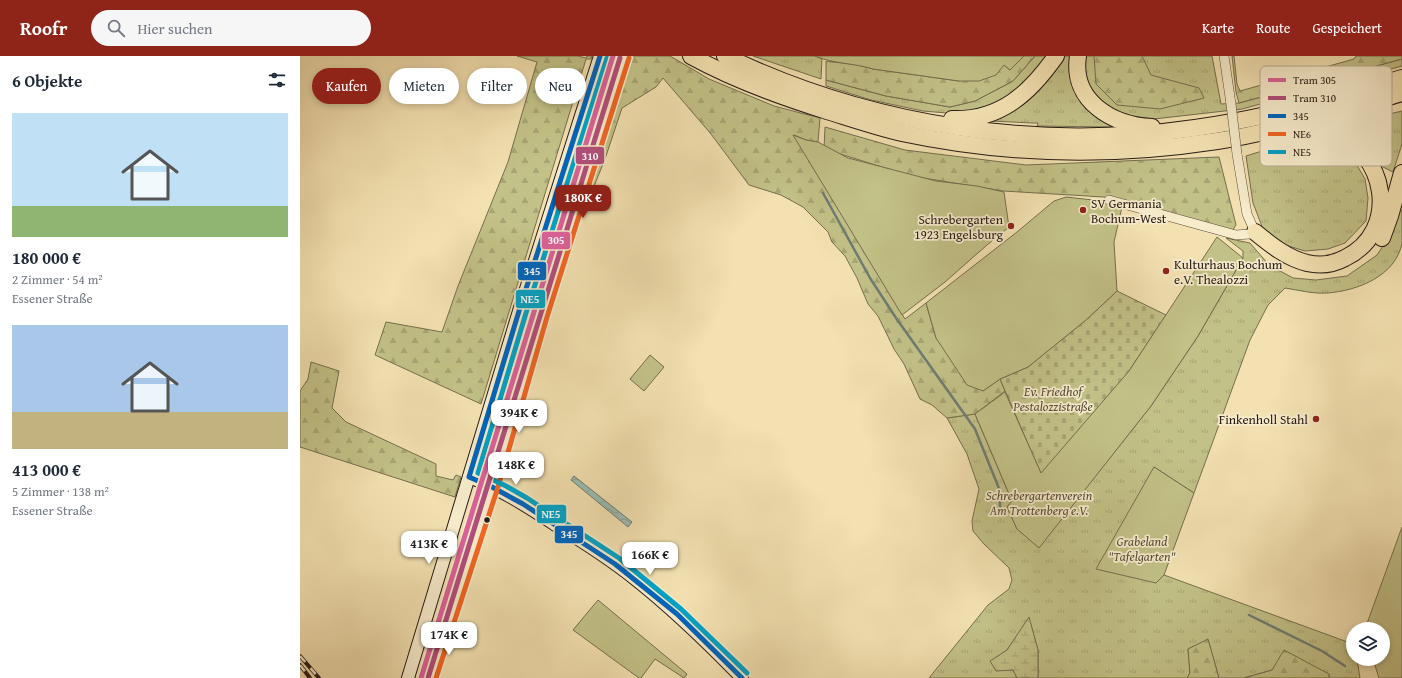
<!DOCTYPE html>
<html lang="de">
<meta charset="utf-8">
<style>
:root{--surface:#fff;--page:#f6f6f7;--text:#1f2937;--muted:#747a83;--accent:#8f2418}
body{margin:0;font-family:"Gentium Book Plus",serif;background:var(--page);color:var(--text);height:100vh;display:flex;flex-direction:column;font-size:15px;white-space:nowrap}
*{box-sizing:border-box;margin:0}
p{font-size:13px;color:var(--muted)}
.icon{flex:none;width:22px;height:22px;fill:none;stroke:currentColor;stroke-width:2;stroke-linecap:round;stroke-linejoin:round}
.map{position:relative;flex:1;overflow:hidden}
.side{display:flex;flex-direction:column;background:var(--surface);width:300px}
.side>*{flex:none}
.guide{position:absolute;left:12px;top:12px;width:380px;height:36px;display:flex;gap:8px}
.fabs{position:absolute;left:1046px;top:566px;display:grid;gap:8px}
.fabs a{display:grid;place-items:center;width:44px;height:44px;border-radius:50%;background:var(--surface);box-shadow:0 2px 6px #0003;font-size:20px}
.price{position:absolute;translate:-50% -34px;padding:0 9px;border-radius:8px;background:#fff;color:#222;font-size:13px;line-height:26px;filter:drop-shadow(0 1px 2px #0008)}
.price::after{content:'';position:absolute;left:50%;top:24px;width:12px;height:9px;margin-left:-6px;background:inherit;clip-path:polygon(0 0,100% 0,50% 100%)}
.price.selected{background:var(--accent);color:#fff}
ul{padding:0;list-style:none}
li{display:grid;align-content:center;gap:8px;height:212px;padding:0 12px}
li span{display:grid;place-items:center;height:124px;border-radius:0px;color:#555}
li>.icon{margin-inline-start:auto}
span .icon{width:72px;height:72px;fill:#fffc;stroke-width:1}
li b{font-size:17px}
h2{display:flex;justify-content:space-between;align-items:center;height:48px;padding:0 12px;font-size:17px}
.pill{padding:0 14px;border-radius:18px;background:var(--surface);box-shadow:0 2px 6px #0003;font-size:14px;line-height:36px}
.pill.selected{background:var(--accent);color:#fff}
header{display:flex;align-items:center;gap:24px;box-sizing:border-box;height:56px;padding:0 20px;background:var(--accent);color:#fff}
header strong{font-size:19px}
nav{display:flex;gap:22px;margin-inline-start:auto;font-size:14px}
.search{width:280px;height:36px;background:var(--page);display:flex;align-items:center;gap:10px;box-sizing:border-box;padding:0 14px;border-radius:22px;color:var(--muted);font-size:15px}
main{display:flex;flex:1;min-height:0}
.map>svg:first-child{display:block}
</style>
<header>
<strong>Roofr</strong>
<div class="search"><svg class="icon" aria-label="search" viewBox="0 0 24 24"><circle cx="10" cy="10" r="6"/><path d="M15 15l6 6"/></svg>Hier suchen</div>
<nav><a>Karte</a><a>Route</a><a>Gespeichert</a></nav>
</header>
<main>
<section class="side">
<h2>6 Objekte<svg class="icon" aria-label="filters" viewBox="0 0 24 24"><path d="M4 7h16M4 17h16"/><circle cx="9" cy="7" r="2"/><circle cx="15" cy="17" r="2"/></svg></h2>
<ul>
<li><span style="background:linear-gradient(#bfe0f5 75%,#8fb573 0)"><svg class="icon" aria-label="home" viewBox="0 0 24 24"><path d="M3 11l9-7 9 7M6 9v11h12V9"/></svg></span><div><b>180 000 €</b><p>2 Zimmer · 54 m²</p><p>Essener Straße</p></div></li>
<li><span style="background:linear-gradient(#a9c7e8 70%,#c2b280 0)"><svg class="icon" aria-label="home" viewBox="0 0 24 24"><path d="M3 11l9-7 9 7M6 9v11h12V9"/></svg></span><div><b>413 000 €</b><p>5 Zimmer · 138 m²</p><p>Essener Straße</p></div></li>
</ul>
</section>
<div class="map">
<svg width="1102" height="622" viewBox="0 0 1102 622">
<defs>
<pattern id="grass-tufts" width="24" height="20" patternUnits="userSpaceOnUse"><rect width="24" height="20" fill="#c2c187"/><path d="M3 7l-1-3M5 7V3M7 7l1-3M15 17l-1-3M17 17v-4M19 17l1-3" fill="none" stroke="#a7a574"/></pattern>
<pattern id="forest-firs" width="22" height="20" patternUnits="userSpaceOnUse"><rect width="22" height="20" fill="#c2c187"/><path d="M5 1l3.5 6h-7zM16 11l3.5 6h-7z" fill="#a7a574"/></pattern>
<pattern id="wetland-marsh" width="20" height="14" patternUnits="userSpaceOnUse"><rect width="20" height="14" fill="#c2c187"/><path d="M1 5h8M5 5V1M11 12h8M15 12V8" fill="none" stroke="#a7a574"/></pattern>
<pattern id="cemetery-stones" width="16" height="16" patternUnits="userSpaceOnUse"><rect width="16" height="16" fill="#c2c187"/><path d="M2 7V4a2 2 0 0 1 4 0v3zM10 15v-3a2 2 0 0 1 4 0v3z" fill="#a7a574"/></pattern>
<pattern id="water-waves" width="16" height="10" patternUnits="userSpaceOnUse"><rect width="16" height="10" fill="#9cbcb2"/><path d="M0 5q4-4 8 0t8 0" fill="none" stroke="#86a198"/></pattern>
</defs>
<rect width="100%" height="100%" fill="#f3e1b1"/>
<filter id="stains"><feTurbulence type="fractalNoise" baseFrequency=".005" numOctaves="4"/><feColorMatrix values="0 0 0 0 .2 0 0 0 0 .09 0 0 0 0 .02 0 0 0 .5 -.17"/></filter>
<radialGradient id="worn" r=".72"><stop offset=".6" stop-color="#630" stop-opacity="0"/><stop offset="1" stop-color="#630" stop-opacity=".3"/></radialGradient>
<g fill="url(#grass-tufts)" stroke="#756e4e">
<polygon points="305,0 307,0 236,223 201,342 207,312"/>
<polygon points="453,0 515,0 522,3 521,23"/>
<polygon points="735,0 751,0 739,16 701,48 659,58 623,55 571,44 526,30 526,24 586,40 650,51 675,45 713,25"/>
<polygon points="762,0 772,0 811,68 811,71 737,70 738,67 733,67 691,65"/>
<polygon points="783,0 912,0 921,48 939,47 1102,3 1102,10 942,53 854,63 825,59 806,50 789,35"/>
<polygon points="1102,55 1102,88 1093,116 1079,109 1089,58"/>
<polygon points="1000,83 1024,84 1051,99 1065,123 1068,142 1066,165 1045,187 1028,193 1005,195 982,188 963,173 953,147 946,100"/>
<path d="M1102,144C1102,157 1102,176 1102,187C1096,220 1057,235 1027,237C1013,238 998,234 985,232L968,249L950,284L894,437L854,411L855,527L864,519L1053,588V603H1057L1060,622H1029V618L972,614L944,622H919L908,584L888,593L890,617L887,622H738V594L729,562L707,594L691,605L713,614L717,622H629L688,549L709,533L712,524L709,512L684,488L673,475L672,465L679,433L667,398L647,362L675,358L712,445L707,451L717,473L739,491L851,350L898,280L943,202V195L926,182L950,187L969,209L993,222L1016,224L1047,220L1077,199L1089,181Z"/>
</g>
<g fill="url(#forest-firs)" stroke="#756e4e">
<polygon points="217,0 278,0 286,2 287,0 292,0 291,3 286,3 181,348 75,299 86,266 142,276 158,230 208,106 237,6"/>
<polygon points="331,0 370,0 409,23 474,50 520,62 518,86 506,84 494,79 605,263 626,247 636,282 683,335 700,323 705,335 675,358 647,362 632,349 620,343 604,308 594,293 578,260 568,248 557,222 545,200 532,186 528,176 503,151 481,139 449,129 411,78 363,22 356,31 322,52 305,103 286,150 299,101"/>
<polygon points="724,0 735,0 713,25 675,45 650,51 586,40 526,24 526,5 559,9 573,13 659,25 704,9 710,14"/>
<polygon points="794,0 842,0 851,19 899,32 904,42 860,53 817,49 796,28"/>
<polygon points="932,0 934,0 937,28 940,35 1054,3 1056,0 1102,0 1102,3 939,47 936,36"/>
<polygon points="525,71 605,94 726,109 919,101 936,169 932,175 804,141 703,135 611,120 524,93"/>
<polygon points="11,306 39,315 32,352 46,366 136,408 136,420 153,424 156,419 161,421 155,441 0,391 0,335 8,323"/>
<polygon points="908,583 919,622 887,622 890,617 888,593"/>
<polygon points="984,594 1029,618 1029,622 944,622 972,614"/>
</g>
<polygon fill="url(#wetland-marsh)" stroke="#756e4e" points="729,561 738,594 738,622 717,622 713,614 696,615 690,605 707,594"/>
<polygon fill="url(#cemetery-stones)" stroke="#756e4e" points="817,235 866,259 829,315 819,328 741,418 700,323 728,311 786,264"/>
<g fill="#c2c187" stroke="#756e4e">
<path d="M515,0H724L710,14L704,9L696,19L679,25H659L573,13C554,7 534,8 515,0Z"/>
<polygon points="493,79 506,84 518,86 548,102 636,125 677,130 704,136 709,171 687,189 645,226 602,259"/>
<polygon points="766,141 802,145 822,151 814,186 817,235 786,264 728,311 700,323 683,335 667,329 636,282 626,247 717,176 754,145"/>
<polygon points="917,181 943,202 898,280 851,350 739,492 717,473 707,451 712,445 675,358 705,336 741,417 829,315"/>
<polygon points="350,299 364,311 344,335 330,323"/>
<polygon points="854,411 894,437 864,519 856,527 796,513"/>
<polygon points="1102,471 1102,622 1079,622 1073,603 1083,603 1083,573 1065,573"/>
<polygon points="298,544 387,618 384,622 355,603 341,622 339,622 273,574"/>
</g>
<polygon fill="url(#water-waves)" stroke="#6e7c73" points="274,420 332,466 328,471 271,424"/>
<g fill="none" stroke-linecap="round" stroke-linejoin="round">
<g stroke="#6e7c73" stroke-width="2.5">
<polyline points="523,137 570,222 596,262 675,373 700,435 700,455"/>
<polyline points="949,559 1022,595 1045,610"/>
</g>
<g stroke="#5b4c3c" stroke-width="10">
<g id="street">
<polyline points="924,0 931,48"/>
<polyline points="809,144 936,179 949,178 955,176 947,158 937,98"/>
</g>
</g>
<g stroke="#281b15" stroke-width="14">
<g id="secondary">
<path d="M169,421C200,433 227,450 254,468C282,485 309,502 335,523C373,553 408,587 442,622"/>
<polyline points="108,622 219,255 300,0"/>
<polyline points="129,622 191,429 240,259 322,0"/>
</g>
</g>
<g stroke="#281b15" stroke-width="18">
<g id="highway">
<path d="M391,0C433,23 479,40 524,54C550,62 576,71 602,77C705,99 813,101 917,85C980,75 1041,55 1102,37"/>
<path d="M425,0C570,70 737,95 895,72C966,62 1034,43 1102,22"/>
<path d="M778,0C771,45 812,69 852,71"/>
<path d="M652,63C700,65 730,37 756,0"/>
<path d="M955,176C971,189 987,202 1007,207C1020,210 1034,208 1045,202C1101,175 1087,94 1031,77C1019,73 1007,74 995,75"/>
<polyline points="1082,182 1090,160 1102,117"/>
</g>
</g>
<use href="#street" stroke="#f7eccc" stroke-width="9"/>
<use href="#secondary" stroke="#f7eccc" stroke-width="12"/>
<use href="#highway" stroke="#f3e1b1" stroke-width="16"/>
<g stroke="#281b15" stroke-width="4">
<g id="rail">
<polyline points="0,600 19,622"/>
<polyline points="0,609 10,622"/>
</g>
</g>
<use href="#rail" stroke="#f7eccc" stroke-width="2.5" stroke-dasharray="8" stroke-linecap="butt"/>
<g stroke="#5b4c3c" stroke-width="10" stroke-linecap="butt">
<polyline id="street-bridge" points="931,48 937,98"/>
</g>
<use href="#street-bridge" stroke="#f7eccc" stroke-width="9"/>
<g stroke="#f7eccc" stroke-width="8">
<polyline id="bus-1" points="300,0 219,255 169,421 192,431 223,448 315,508 377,558 442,622"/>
</g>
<g stroke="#f7eccc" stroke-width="8">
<polyline id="bus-2" points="136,622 198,431 247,261 329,2"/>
</g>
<g stroke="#f7eccc" stroke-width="8">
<polyline id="bus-3" points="307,2 226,257 178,417 206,430 227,442 319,502 381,553 447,617"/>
</g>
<use href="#bus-1" stroke="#0065bd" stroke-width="5"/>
<use href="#bus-2" stroke="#f26522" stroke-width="5"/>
<use href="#bus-3" stroke="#02a2c5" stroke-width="5"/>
<g stroke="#f7eccc" stroke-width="8">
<polyline id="tram-1" points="121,622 313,0"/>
</g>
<g stroke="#f7eccc" stroke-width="8">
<polyline id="tram-2" points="128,622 320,2"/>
</g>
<use href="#tram-1" stroke="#db6198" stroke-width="5"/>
<use href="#tram-2" stroke="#b14e7a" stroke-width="5"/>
</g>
<g fill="#8f2418" stroke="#f7eccc" stroke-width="1.5">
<circle cx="783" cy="154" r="4"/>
<circle cx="711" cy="170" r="4"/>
<circle cx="866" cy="215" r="4"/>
<circle cx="1016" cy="363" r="4"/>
</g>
<circle fill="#281b15" stroke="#f7eccc" stroke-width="1.5" cx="187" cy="464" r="3.5"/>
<g text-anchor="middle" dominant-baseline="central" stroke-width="3.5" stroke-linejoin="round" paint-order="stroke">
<g font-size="13" fill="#281b15" stroke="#f7eccc" text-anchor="start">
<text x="791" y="147">SV Germania<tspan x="791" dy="15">Bochum-West</tspan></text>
<text x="703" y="163" text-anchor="end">Schrebergarten<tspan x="703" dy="15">1923 Engelsburg</tspan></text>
<text x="874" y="208">Kulturhaus Bochum<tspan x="874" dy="15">e.V. Thealozzi</tspan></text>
<text x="1008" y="363" text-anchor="end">Finkenholl Stahl</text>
</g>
<g font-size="13" font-style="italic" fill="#564d37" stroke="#f7eccc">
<text x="753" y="335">Ev. Friedhof<tspan x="753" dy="15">Pestalozzistraße</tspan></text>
<text x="739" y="439">Schrebergartenverein<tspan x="739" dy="15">Am Trottenberg e.V.</tspan></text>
<text x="842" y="485">Grabeland<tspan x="842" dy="15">"Tafelgarten"</tspan></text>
</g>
</g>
<rect x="960" y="10" width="132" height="100" rx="6" fill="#f7eccc" stroke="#b9ad95" stroke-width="1"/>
<rect x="968" y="22" width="18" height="4" fill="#db6198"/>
<rect x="968" y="40" width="18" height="4" fill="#b14e7a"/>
<rect x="968" y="58" width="18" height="4" fill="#0065bd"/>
<rect x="968" y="76" width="18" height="4" fill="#f26522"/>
<rect x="968" y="94" width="18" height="4" fill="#02a2c5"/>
<g font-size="11" fill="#281b15">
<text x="993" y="28">Tram 305</text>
<text x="993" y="46">Tram 310</text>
<text x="993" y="64">345</text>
<text x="993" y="82">NE6</text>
<text x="993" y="100">NE5</text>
</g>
<g stroke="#f7eccc" stroke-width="1.5">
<rect x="275" y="90" width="30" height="19" rx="4" fill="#b14e7a"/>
<rect x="241" y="175" width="30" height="19" rx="4" fill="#db6198"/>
<rect x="217" y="205" width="30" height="20" rx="4" fill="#0065bd"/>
<rect x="215" y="233" width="31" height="20" rx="4" fill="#02a2c5"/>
<rect x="236" y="448" width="31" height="20" rx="4" fill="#02a2c5"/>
<rect x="254" y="469" width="30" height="19" rx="4" fill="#0065bd"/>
</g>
<g font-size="11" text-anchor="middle" font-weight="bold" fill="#fff">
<text x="290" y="104">310</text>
<text x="256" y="188">305</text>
<text x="232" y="219">345</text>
<text x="230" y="247">NE5</text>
<text x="251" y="462">NE5</text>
<text x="269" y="482">345</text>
</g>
<rect width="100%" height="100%" filter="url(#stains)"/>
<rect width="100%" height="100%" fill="url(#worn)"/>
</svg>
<div class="fabs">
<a><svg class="icon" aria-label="layers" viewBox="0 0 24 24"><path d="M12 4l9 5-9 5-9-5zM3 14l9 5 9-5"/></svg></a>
</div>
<b class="price selected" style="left:283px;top:163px">180K €</b>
<b class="price" style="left:219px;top:378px">394K €</b>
<b class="price" style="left:216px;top:430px">148K €</b>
<b class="price" style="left:129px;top:509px">413K €</b>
<b class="price" style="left:350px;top:520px">166K €</b>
<b class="price" style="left:149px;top:600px">174K €</b>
<div class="guide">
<a class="pill selected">Kaufen</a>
<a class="pill">Mieten</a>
<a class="pill">Filter</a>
<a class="pill">Neu</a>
</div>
</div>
</main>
